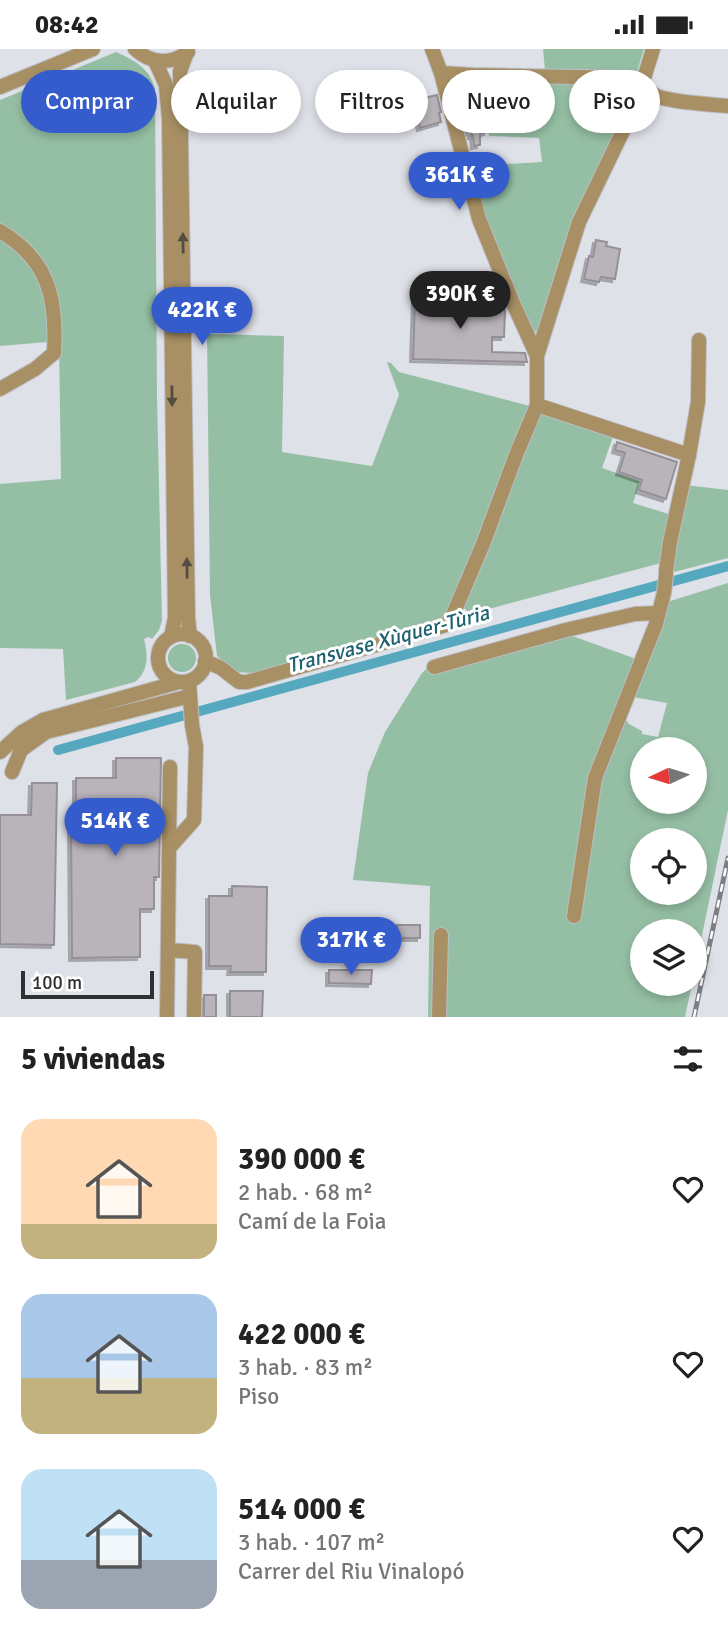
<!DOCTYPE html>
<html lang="es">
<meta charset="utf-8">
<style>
:root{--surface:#fff;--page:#f2f2f2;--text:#222;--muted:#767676;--accent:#345ccc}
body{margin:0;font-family:Signika,sans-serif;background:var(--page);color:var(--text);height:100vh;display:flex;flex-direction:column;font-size:26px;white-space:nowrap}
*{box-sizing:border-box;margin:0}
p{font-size:23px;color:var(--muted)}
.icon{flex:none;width:38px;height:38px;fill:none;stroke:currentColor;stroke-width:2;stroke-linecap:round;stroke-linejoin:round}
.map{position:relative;height:968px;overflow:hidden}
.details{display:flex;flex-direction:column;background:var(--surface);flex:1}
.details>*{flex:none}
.hud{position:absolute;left:21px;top:21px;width:686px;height:63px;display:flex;gap:14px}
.needle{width:46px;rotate:266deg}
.controls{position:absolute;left:630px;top:688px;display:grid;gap:14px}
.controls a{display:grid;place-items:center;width:77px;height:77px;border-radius:50%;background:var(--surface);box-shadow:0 4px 10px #0003;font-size:35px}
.scale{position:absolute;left:21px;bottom:18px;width:133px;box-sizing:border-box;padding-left:7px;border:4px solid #303033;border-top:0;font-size:19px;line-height:24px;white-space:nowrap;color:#303033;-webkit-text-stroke:5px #fff;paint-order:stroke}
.price{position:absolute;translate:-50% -60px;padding:0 16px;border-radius:24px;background:var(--accent);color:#fff;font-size:23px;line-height:46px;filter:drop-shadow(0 2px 4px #0008)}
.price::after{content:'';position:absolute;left:50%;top:42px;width:21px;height:16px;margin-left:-10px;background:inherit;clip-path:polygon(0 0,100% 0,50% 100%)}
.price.selected{background:#222;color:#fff}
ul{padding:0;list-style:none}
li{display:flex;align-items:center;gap:21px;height:175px;padding:0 21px}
li span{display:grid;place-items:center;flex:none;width:196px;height:140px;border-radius:21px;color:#555}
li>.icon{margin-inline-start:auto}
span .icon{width:84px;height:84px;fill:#fffc;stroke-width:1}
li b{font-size:30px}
h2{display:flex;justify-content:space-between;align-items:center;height:84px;padding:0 21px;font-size:30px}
.chip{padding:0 24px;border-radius:32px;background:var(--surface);box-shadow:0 4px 10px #0003;font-size:24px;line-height:63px}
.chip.selected{background:var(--accent);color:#fff}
.status{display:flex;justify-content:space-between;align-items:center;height:49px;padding:0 35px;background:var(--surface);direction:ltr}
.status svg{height:19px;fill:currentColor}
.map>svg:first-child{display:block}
</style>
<div class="status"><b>08:42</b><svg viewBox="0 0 49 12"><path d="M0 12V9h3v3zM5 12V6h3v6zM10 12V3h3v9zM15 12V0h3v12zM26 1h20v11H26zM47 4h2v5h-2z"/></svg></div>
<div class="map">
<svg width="728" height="968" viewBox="0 0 728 968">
<defs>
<filter id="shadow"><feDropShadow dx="-3" dy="3" stdDeviation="0" flood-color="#0004"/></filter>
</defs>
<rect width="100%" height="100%" fill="#dfe1e8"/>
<g fill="#95bfa4" fill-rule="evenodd">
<polygon points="543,0 644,0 636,26 545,21"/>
<path d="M116,3C134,11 150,19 155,40L157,347L162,572L159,581L152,590L149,588L144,590C148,605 149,622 135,633L66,651L63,600L0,599V435L61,430L59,292L0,297V51Z"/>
<polygon points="475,28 632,34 636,37 635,47 587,139 571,181 541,280 534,283 529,279 482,165 470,117 542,113 539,89 489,87"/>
<polygon points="207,285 284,287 282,403 372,417 399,346 387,313 391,314 399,323 530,357 446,569 314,608 253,624 235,623 217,607 210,546"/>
<polygon points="538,361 614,385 602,419 640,432 633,454 672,466 661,514 470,565 464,559"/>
<polygon points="685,436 728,441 728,509 670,524"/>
<path d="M728,534V761L695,920V882H642V934L692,935L685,968H428L430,837L353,831L368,724L385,683L422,624L434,613L564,584L639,611L624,668L629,675L642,682V685L658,688L667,654L633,648L664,554ZM642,700H695V752H642ZM642,791H695V844H642Z"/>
<circle cx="182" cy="609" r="14"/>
</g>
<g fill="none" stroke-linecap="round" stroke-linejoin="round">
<polyline stroke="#55a8be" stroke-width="10" points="58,701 728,517"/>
</g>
<g fill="#b9b4ba" stroke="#959096" stroke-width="2" filter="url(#shadow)">
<polygon points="468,35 476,62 480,60 487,83 480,85 480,96 474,97 473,86 471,87 471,83 467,84 457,46 459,45 457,38"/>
<polygon points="422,40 424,49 437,46 441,63 439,64 441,73 420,79 411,43"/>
<polygon points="596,191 607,193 606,197 620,200 615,230 601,228 599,233 584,230 589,207 593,208"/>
<polygon points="415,250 502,252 505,260 504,288 492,288 492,303 525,304 527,313 413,310"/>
<polygon points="617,393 677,413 666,450 639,441 642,431 619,423 625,404 615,401"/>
<polygon points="116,709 161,709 159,828 154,828 154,860 140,860 140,908 72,909 71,771 76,771 76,729 116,729"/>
<polygon points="32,734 57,734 54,896 0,895 0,766 31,766"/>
<polygon points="232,837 267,838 266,923 230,923 231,917 209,917 209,847 232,847"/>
<rect x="397" y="876" width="23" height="13"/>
<polygon points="329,921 372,921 371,935 329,934"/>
<polygon points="230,942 263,942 262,968 230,968"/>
<rect x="204" y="946" width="12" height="22"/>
</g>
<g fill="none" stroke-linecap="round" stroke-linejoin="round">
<g stroke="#bcbec4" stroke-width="16">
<g id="minor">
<path d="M135,0C151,15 171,16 188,3"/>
<polyline points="432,0 441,24 479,170 513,254 537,307"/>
<polyline points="186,6 180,22 188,569 190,587"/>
<polyline points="155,12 166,36 169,69 175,569 171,588"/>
<path d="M441,24L473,26L631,29C640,35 649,44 659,48C678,54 708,55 728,57"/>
<polyline points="0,38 93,0"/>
<path d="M0,182C49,211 57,250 54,304L35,320L0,340"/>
<polyline points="537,356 689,406 670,493 666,522"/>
<polyline points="689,406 698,353 699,291"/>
<circle cx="182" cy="609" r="24"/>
<polyline points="205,612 221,619 239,633 247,633 446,576 452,568 483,495 516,406 537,356 537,307 579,173 636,55 653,0"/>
<polyline points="434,618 566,581 635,565 658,564"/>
<polyline points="0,703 22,683 43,671 179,633"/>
<polyline points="12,723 21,701 46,683 190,647"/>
<polyline points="170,798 194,771 196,698 192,676 189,632"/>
<polyline points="574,867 595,729 656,575 664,544 666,526"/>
<polyline points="168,901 195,903 194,968"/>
<polyline points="167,968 170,718"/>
<polyline points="439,968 441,886"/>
</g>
</g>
<use href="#minor" stroke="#a89064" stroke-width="14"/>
<g stroke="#7d7e83" stroke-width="5">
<polyline id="rail" points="694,968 728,809"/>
</g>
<use href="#rail" stroke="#fff" stroke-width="2.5" stroke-dasharray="8" stroke-linecap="butt"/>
</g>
<defs><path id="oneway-solid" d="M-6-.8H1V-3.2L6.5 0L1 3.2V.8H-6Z" transform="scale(1.75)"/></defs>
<g fill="#544d42">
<use href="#oneway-solid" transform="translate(183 194) rotate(-91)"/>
<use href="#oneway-solid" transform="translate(172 347) rotate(89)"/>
<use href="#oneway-solid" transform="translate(187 519) rotate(-91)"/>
</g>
<g text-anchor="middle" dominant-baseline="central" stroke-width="6" stroke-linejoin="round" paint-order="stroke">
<g font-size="21" font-style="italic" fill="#1e6171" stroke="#fff">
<text transform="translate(388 590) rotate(-15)">Transvase Xùquer-Tùria</text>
</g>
</g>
</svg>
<div class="controls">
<a><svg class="needle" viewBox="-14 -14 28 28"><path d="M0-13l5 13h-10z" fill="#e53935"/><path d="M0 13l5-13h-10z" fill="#767676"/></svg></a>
<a><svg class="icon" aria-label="locate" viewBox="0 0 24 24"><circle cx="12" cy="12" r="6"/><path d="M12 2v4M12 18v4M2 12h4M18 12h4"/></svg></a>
<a><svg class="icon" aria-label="layers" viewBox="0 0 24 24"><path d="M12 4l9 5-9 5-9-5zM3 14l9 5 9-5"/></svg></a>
</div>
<div class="scale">100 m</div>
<b class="price" style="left:459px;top:163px">361K €</b>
<b class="price selected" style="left:460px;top:282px">390K €</b>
<b class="price" style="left:202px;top:298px">422K €</b>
<b class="price" style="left:115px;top:809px">514K €</b>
<b class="price" style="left:351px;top:928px">317K €</b>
<div class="hud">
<a class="chip selected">Comprar</a>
<a class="chip">Alquilar</a>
<a class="chip">Filtros</a>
<a class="chip">Nuevo</a>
<a class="chip">Piso</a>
</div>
</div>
<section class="details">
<h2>5 viviendas<svg class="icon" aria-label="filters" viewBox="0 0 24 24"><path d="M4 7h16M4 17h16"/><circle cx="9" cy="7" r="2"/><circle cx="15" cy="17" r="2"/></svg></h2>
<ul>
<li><span style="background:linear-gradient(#ffd9b3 75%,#c2b280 0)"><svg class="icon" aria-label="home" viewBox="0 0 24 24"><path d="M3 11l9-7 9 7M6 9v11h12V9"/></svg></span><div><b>390 000 €</b><p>2 hab. · 68 m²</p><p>Camí de la Foia</p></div><svg class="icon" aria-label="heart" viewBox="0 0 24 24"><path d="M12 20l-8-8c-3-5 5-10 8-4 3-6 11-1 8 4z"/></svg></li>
<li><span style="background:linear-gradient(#a9c7e8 60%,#c2b280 0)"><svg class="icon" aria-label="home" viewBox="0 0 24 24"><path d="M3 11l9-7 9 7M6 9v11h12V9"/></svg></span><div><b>422 000 €</b><p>3 hab. · 83 m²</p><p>Piso</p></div><svg class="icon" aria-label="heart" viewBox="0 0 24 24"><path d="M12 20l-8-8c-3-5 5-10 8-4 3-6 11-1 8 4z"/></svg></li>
<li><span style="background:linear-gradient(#bfe0f5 65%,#9aa5b1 0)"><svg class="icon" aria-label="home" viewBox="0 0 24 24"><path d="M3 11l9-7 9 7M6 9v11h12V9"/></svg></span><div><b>514 000 €</b><p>3 hab. · 107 m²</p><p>Carrer del Riu Vinalopó</p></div><svg class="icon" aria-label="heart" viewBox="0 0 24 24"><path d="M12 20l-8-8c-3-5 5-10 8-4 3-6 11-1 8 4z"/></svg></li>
</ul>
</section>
